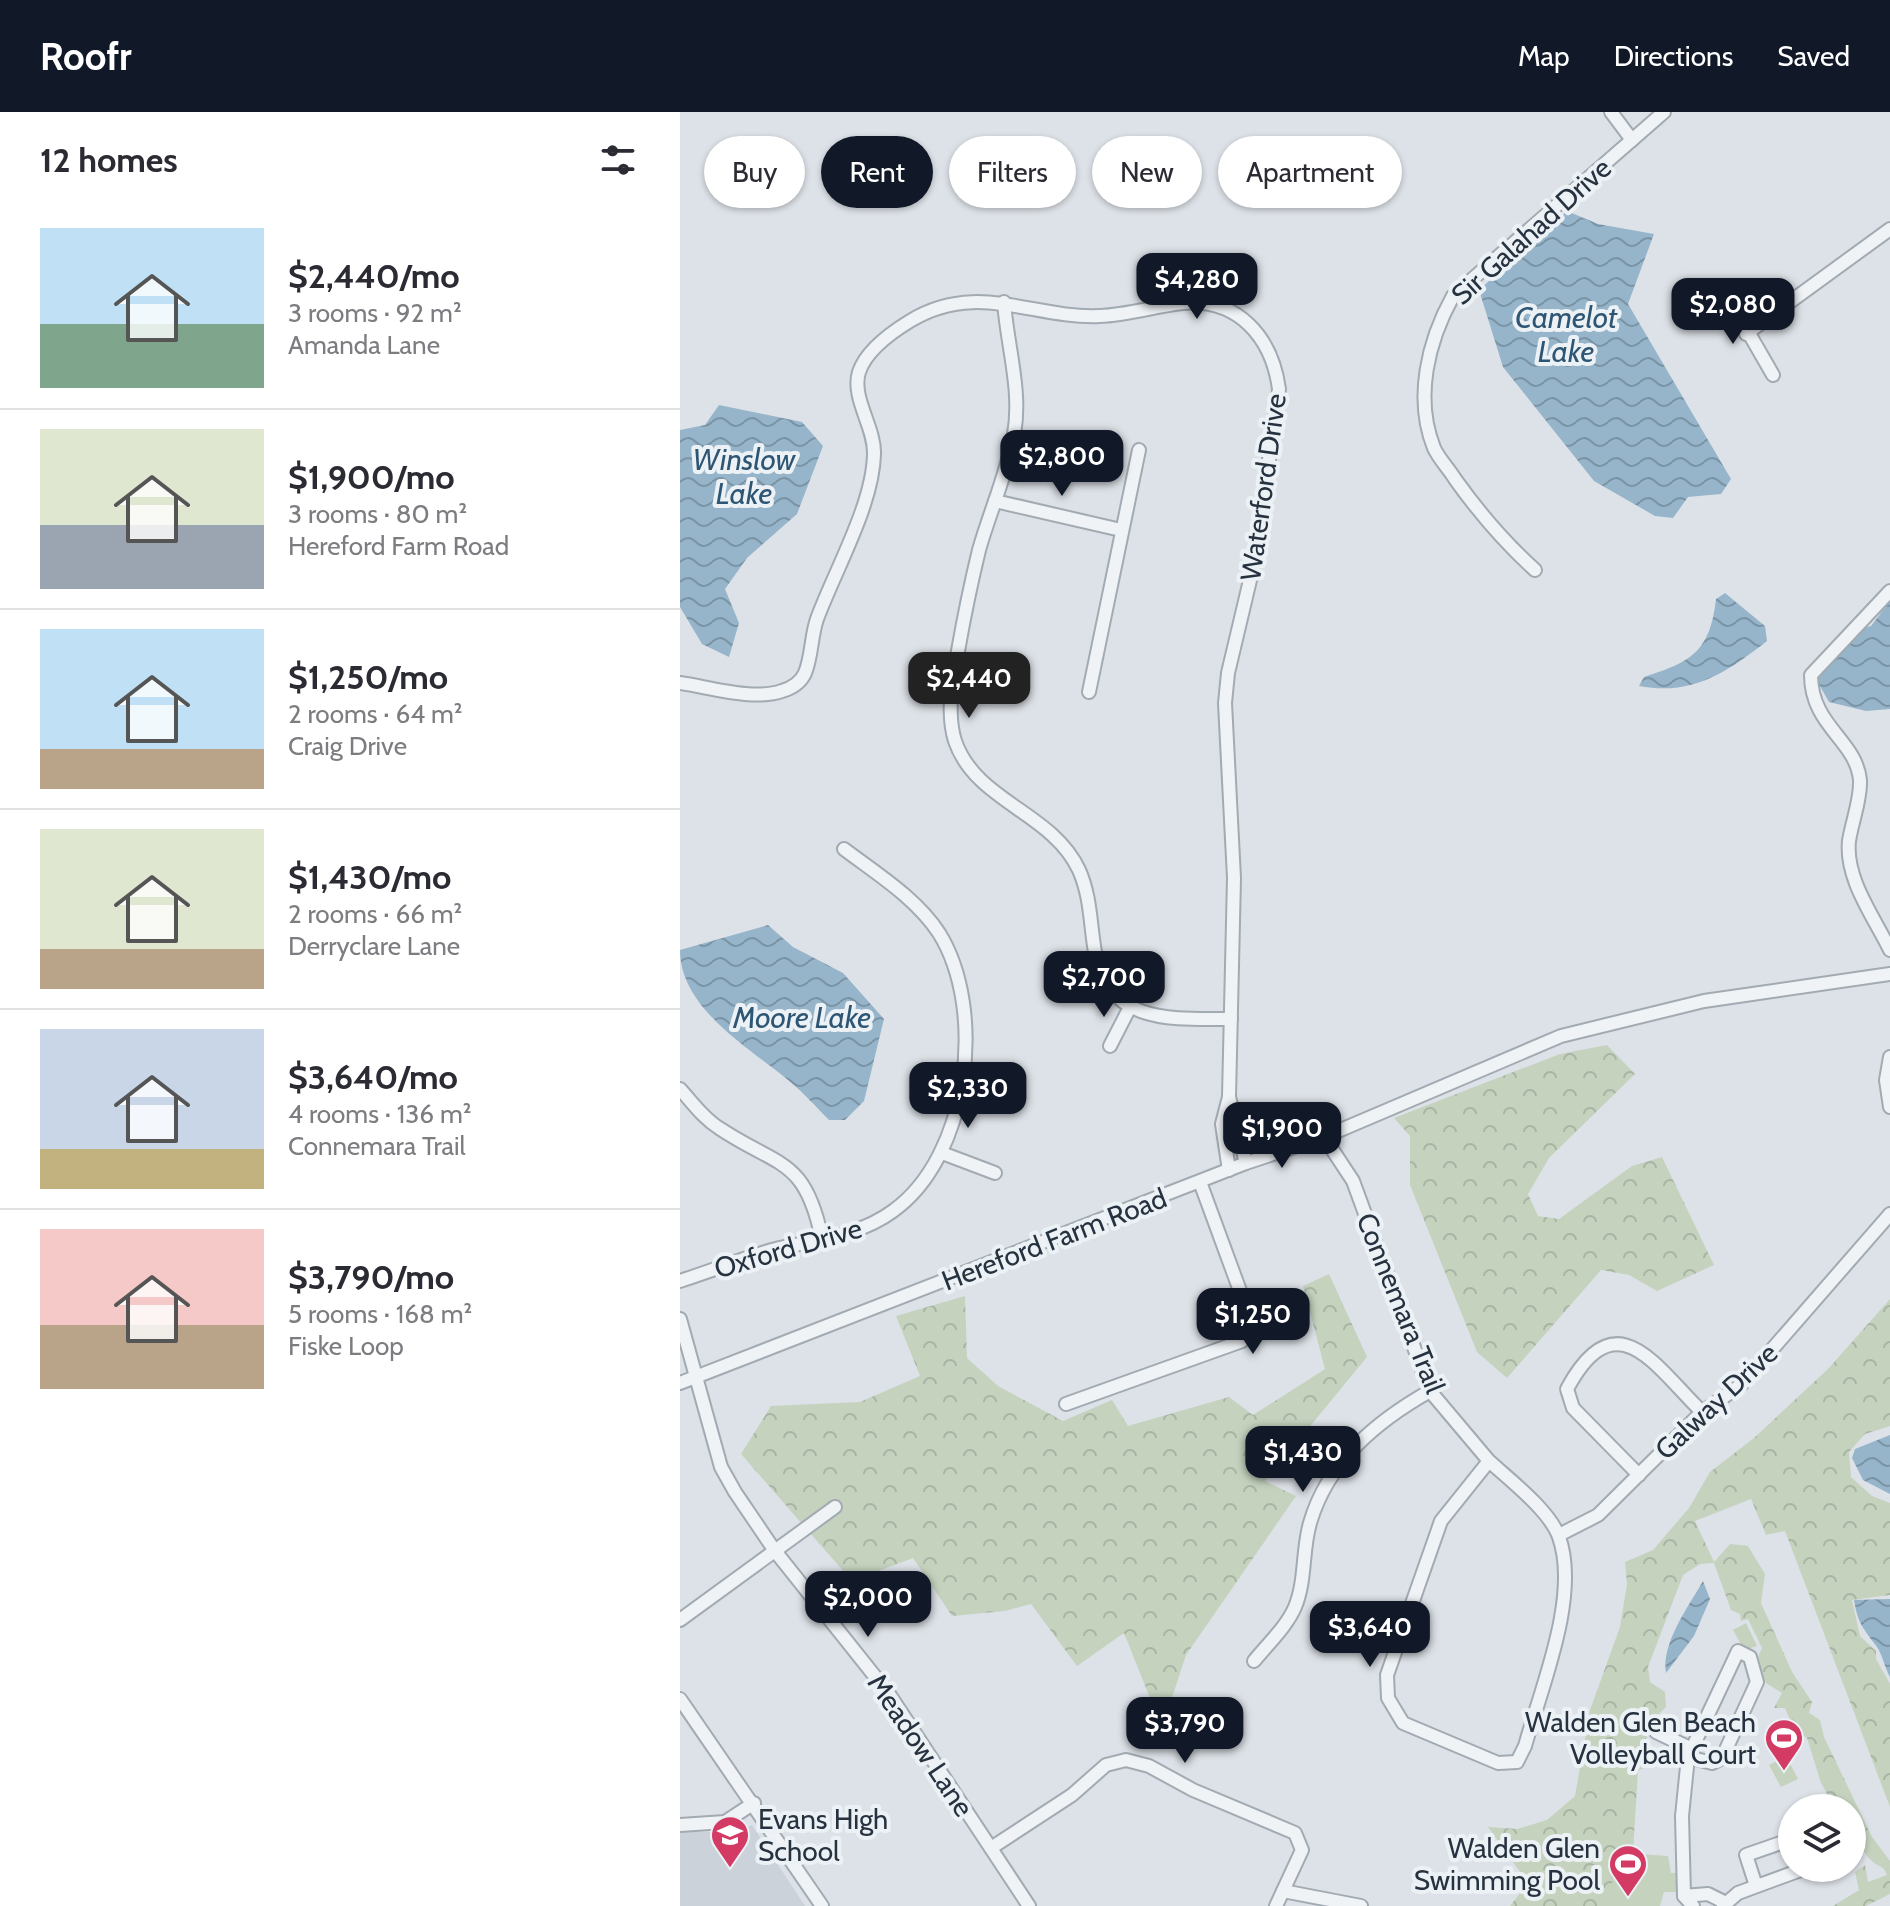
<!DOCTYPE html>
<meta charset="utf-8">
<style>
:root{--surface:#fff;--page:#f2f2f3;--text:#2b2b33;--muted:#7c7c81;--line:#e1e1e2;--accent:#111827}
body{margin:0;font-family:Cabin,sans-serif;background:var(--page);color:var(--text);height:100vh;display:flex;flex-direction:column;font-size:30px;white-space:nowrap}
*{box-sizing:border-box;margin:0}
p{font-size:26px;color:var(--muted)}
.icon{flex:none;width:44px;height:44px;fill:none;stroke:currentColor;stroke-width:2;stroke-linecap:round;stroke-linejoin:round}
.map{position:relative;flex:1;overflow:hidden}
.panel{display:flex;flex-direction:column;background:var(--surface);width:680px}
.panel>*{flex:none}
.top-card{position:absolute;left:24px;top:24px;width:760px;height:72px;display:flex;gap:16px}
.buttons{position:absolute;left:1098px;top:1682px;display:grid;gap:16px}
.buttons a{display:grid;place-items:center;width:88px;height:88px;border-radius:50%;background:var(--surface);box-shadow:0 2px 6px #0004;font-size:40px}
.price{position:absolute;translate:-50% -68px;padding:0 18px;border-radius:16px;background:var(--accent);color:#fff;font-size:26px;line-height:52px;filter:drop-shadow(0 2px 4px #0008)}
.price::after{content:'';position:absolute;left:50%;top:48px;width:24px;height:18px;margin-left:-12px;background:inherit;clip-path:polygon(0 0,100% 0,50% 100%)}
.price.active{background:#222;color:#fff}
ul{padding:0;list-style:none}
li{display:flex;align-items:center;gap:24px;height:200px;padding:0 40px}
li+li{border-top:2px solid var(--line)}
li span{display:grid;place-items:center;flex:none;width:224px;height:160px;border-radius:0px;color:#555}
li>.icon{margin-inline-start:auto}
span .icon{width:96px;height:96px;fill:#fffc;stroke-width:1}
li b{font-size:34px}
h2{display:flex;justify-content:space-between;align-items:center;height:96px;padding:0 40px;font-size:34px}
.tag{padding:0 28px;border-radius:36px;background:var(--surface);box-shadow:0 2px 6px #0004;font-size:28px;line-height:72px}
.tag.active{background:var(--accent);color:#fff}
header{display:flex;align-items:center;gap:48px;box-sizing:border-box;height:112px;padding:0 40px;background:var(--accent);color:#fff}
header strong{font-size:38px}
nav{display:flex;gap:44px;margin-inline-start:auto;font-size:28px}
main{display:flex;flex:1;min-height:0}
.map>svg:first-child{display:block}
</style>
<header>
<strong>Roofr</strong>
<nav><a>Map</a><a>Directions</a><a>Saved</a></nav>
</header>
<main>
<section class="panel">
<h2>12 homes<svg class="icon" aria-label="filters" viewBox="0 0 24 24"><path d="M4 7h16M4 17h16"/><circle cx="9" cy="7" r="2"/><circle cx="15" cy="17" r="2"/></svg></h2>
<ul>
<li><span style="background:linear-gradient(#bfe0f5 60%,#7fa58c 0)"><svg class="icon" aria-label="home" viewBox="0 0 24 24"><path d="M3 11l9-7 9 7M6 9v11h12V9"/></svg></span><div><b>$2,440/mo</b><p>3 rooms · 92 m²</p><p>Amanda Lane</p></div></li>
<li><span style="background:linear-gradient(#dfe7d0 60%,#9aa5b1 0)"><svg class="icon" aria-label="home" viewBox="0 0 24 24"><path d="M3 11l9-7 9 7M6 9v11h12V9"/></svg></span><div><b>$1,900/mo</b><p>3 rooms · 80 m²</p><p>Hereford Farm Road</p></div></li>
<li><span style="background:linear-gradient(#bfe0f5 75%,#b9a48a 0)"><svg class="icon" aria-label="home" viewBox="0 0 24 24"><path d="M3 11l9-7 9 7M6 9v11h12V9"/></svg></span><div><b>$1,250/mo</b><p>2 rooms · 64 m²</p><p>Craig Drive</p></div></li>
<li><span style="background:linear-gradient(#dfe7d0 75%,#b9a48a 0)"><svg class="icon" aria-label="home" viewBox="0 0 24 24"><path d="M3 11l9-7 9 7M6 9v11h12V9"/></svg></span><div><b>$1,430/mo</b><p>2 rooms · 66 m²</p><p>Derryclare Lane</p></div></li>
<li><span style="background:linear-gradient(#c9d6e8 75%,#c2b280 0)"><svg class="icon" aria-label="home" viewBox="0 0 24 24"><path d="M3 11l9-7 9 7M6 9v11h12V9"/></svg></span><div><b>$3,640/mo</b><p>4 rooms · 136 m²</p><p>Connemara Trail</p></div></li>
<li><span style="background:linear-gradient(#f6c9c9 60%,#b9a48a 0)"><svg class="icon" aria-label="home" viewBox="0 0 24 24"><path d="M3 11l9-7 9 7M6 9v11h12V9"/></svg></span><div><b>$3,790/mo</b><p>5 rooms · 168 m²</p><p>Fiske Loop</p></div></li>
</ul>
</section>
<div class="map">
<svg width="1210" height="1794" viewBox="0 0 1210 1794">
<defs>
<pattern id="forest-crowns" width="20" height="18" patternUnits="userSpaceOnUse" patternTransform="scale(2)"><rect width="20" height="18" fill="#c5d2be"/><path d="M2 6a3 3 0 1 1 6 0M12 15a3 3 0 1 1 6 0" fill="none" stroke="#a9b5a4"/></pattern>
<pattern id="water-waves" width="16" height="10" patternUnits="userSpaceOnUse" patternTransform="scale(2)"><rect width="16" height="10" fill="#96b5ca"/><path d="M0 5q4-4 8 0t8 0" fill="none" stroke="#7a94a5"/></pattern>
</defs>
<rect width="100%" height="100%" fill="#dde2e8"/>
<polygon fill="#cbd2da" points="72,1713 125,1794 0,1794 0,1720 57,1720"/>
<g fill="url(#forest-crowns)">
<polygon points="927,933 955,962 869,1046 848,1082 858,1104 879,1107 952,1054 982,1045 1034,1153 977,1179 949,1163 921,1158 827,1266 797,1240 730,1073 730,1024 714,1006 880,942"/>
<polygon points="649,1162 687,1245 585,1369 616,1384 506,1543 482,1616 444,1521 397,1554 351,1492 325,1499 272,1504 233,1446 172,1469 61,1342 91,1294 180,1290 240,1264 216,1204 285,1184 287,1246 318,1274 383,1309 432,1288 448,1314 549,1285 573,1303 645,1257 623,1174"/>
<path d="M1210,1187V1314L1185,1322L1169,1340L1171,1365L1192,1384L1210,1391V1483L1172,1488L1180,1524L1196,1539V1547L1210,1572V1695L1105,1419L1086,1423L1071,1387L1015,1409L1034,1450L1050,1432L1068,1434L1085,1462L1081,1491L1112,1560L1132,1590L1129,1601L1140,1608L1144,1625L1192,1725L1210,1749V1782L1186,1794H1153L1179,1778L1175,1760L1185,1753L1188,1770L1207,1763C1204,1754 1200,1755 1193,1750C1179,1738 1172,1714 1172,1696H1155L1141,1671L1127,1626L1115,1619L1105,1596H1094L1102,1581L1086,1571L1078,1545L1082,1536L1068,1507L1061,1509L1060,1502L1051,1498L1034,1451L1020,1452L1003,1463L968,1555L970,1570L985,1580L986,1595C971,1609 965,1618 966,1638L979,1647L958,1659L953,1739L938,1753L926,1794H830L848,1771L808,1715L837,1717L867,1708L895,1684L910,1598L940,1515L947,1472L945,1450L973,1438L1009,1396L1030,1360L1074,1326L1148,1257Z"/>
</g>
<g fill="#c5d2be">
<polygon points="1066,1511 1077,1534 1064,1538 1053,1518"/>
<polygon points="1106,1644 1118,1667 1101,1675 1089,1653"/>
<polygon points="944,1741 988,1744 991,1761 997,1761 996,1780 984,1780 980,1794 923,1794"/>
</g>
<g fill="url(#water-waves)">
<polygon points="887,99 918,112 974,122 948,192 1051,367 1041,382 1008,385 993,406 975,404 914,369 823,255 799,178"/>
<polygon points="39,293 122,310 143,334 117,402 67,446 45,477 59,511 49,545 22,532 0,495 0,318 25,313"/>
<path d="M1045,481L1085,514L1087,529C1046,561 1012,584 959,574L964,565C1011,550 1030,540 1036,487Z"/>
<polygon points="1210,489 1210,597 1186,599 1149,590 1137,569 1141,560 1184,516 1191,514"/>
<path d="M88,813L113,835L163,861L204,907L184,989L165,1008H149C136,995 123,980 108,968C68,935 0,896 0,838Z"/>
<polygon points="1210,1323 1210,1382 1183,1368 1172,1346 1175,1337"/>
<path d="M1023,1469L1030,1487L1014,1524L986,1561C981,1531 1009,1494 1023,1469Z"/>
<path d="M1210,1487V1565C1205,1556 1202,1542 1197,1535C1183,1516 1178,1512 1174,1488Z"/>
</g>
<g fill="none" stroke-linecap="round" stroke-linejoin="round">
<g stroke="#a2aab2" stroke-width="16">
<g id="minor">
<polyline points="931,0 952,28"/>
<polyline points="1048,185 1093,263"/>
<path d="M324,190C327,233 342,279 334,322C327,362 310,399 299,438C291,471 284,505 278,539C273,568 266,600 275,629C296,690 372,700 399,758C411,785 410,812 415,840C428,913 493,907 551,907"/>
<polyline points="1066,222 1210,117"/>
<polyline points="315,389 441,418"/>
<path d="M855,458C823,429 800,402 775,367C769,357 759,347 754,336C734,286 748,229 773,184L984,0"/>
<path d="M1210,479L1131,563C1131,614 1176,628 1180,668C1181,688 1172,709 1169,729C1165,767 1194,805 1210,838"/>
<path d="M0,571C29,575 74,589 102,579C112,576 121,570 125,561C132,544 131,524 137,507C155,458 193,393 194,342C195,315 171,286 179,260C186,239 212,220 230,209C297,168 352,207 420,204C448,203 475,194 503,191C559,186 592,226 599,277L575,447L548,561L545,591L554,766L549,985L566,1051"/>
<polyline points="409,580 459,338"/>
<polyline points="430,934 450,895"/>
<polyline points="1210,945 1206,968 1210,995"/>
<path d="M0,977C12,990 23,1006 39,1016C99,1056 125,1045 142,1127"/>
<polyline points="549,985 542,1012 549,1058"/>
<path d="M644,1025L673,1069L750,1279L809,1349L761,1409L707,1563L708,1586L723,1611L818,1651L837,1650L845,1634C861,1576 900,1484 879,1425C870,1399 830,1368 809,1349"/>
<polyline points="262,1041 315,1061"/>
<path d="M0,1169C31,1159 61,1147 92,1138C133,1128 178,1125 213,1099C289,1045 307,898 259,821C236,786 197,762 164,737"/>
<polyline points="0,1207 41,1355 55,1380 95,1439 209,1582 349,1794"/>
<polyline points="0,1271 566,1051 644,1025 881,924 1024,889 1210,862"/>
<polyline points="386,1292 562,1229 570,1206 520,1070"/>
<path d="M959,1363L893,1296L887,1277C936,1186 975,1254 1022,1300"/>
<polyline points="879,1423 918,1403 1022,1300 1061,1273 1210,1102"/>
<polyline points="0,1508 155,1395"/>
<path d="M574,1549C587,1533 607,1514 615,1495C626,1469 622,1438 630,1411C648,1349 697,1309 750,1279"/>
<polyline points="0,1587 142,1794"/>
<polyline points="976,1620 1012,1637"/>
<polyline points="1008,1645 1032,1651 1042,1646 1077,1570 1070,1545 1058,1539 1008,1645 1002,1704 1004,1784 1013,1794"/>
<polyline points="0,1713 45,1710 74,1691"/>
<polyline points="311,1736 392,1683 426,1653 446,1648 469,1654 513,1678 615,1721 622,1738 596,1794"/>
<polyline points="1076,1774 1066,1743 1112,1727"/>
<polyline points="603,1779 681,1794"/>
<polyline points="1004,1784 1028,1782 1046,1791"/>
<polyline points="1043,1794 1058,1781 1126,1756"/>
</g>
</g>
<use href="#minor" stroke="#f0f3f6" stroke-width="12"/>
</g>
<defs>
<g id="stadium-pin" transform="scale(2)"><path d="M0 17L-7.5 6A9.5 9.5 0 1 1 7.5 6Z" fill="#d43b64" stroke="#ecf1f5"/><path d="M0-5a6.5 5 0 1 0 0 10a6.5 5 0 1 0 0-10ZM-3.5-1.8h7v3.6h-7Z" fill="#fff"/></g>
<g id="school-pin" transform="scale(2)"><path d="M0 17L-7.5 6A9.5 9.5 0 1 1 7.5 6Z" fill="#d43b64" stroke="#ecf1f5"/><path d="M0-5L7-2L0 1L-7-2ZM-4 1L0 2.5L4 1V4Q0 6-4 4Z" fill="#fff"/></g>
</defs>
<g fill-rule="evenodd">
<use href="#stadium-pin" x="1104" y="1626"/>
<use href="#school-pin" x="50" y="1723"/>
<use href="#stadium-pin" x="948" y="1752"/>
</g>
<g text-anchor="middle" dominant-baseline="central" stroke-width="8" stroke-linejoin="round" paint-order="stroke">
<g font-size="28" fill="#26323f" stroke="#ecf1f5">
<text transform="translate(851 119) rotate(-42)">Sir Galahad Drive</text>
<text transform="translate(583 375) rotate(-82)">Waterford Drive</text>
<text transform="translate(374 1127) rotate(-21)">Hereford Farm Road</text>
<text transform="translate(108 1136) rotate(-16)">Oxford Drive</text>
<text transform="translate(721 1191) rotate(68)">Connemara Trail</text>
<text transform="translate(1036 1289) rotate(-43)">Galway Drive</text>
<text transform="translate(241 1633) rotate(56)">Meadow Lane</text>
</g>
<g font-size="28" fill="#26323f" stroke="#ecf1f5" text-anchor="end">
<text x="1076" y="1610">Walden Glen Beach<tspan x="1076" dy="32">Volleyball Court</tspan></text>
<text x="78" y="1707" text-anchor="start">Evans High<tspan x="78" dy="32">School</tspan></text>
<text x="920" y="1736">Walden Glen<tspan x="920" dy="32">Swimming Pool</tspan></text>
</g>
<g font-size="30" font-style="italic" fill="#2e5674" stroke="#ecf1f5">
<text x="886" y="205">Camelot<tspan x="886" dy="34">Lake</tspan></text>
<text x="64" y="347">Winslow<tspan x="64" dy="34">Lake</tspan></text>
<text x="122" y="905">Moore Lake</text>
</g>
</g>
</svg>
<div class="buttons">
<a><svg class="icon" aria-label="layers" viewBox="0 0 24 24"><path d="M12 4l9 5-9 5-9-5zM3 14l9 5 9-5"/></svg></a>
</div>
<b class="price" style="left:517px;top:209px">$4,280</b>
<b class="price" style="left:1053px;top:234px">$2,080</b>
<b class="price" style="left:382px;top:386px">$2,800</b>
<b class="price active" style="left:289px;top:608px">$2,440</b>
<b class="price" style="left:424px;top:907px">$2,700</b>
<b class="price" style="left:288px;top:1018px">$2,330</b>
<b class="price" style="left:602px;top:1058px">$1,900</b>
<b class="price" style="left:573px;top:1244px">$1,250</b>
<b class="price" style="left:623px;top:1382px">$1,430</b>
<b class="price" style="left:188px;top:1527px">$2,000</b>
<b class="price" style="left:690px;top:1557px">$3,640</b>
<b class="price" style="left:505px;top:1653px">$3,790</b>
<div class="top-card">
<a class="tag">Buy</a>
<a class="tag active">Rent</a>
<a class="tag">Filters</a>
<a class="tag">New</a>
<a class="tag">Apartment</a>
</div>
</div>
</main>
